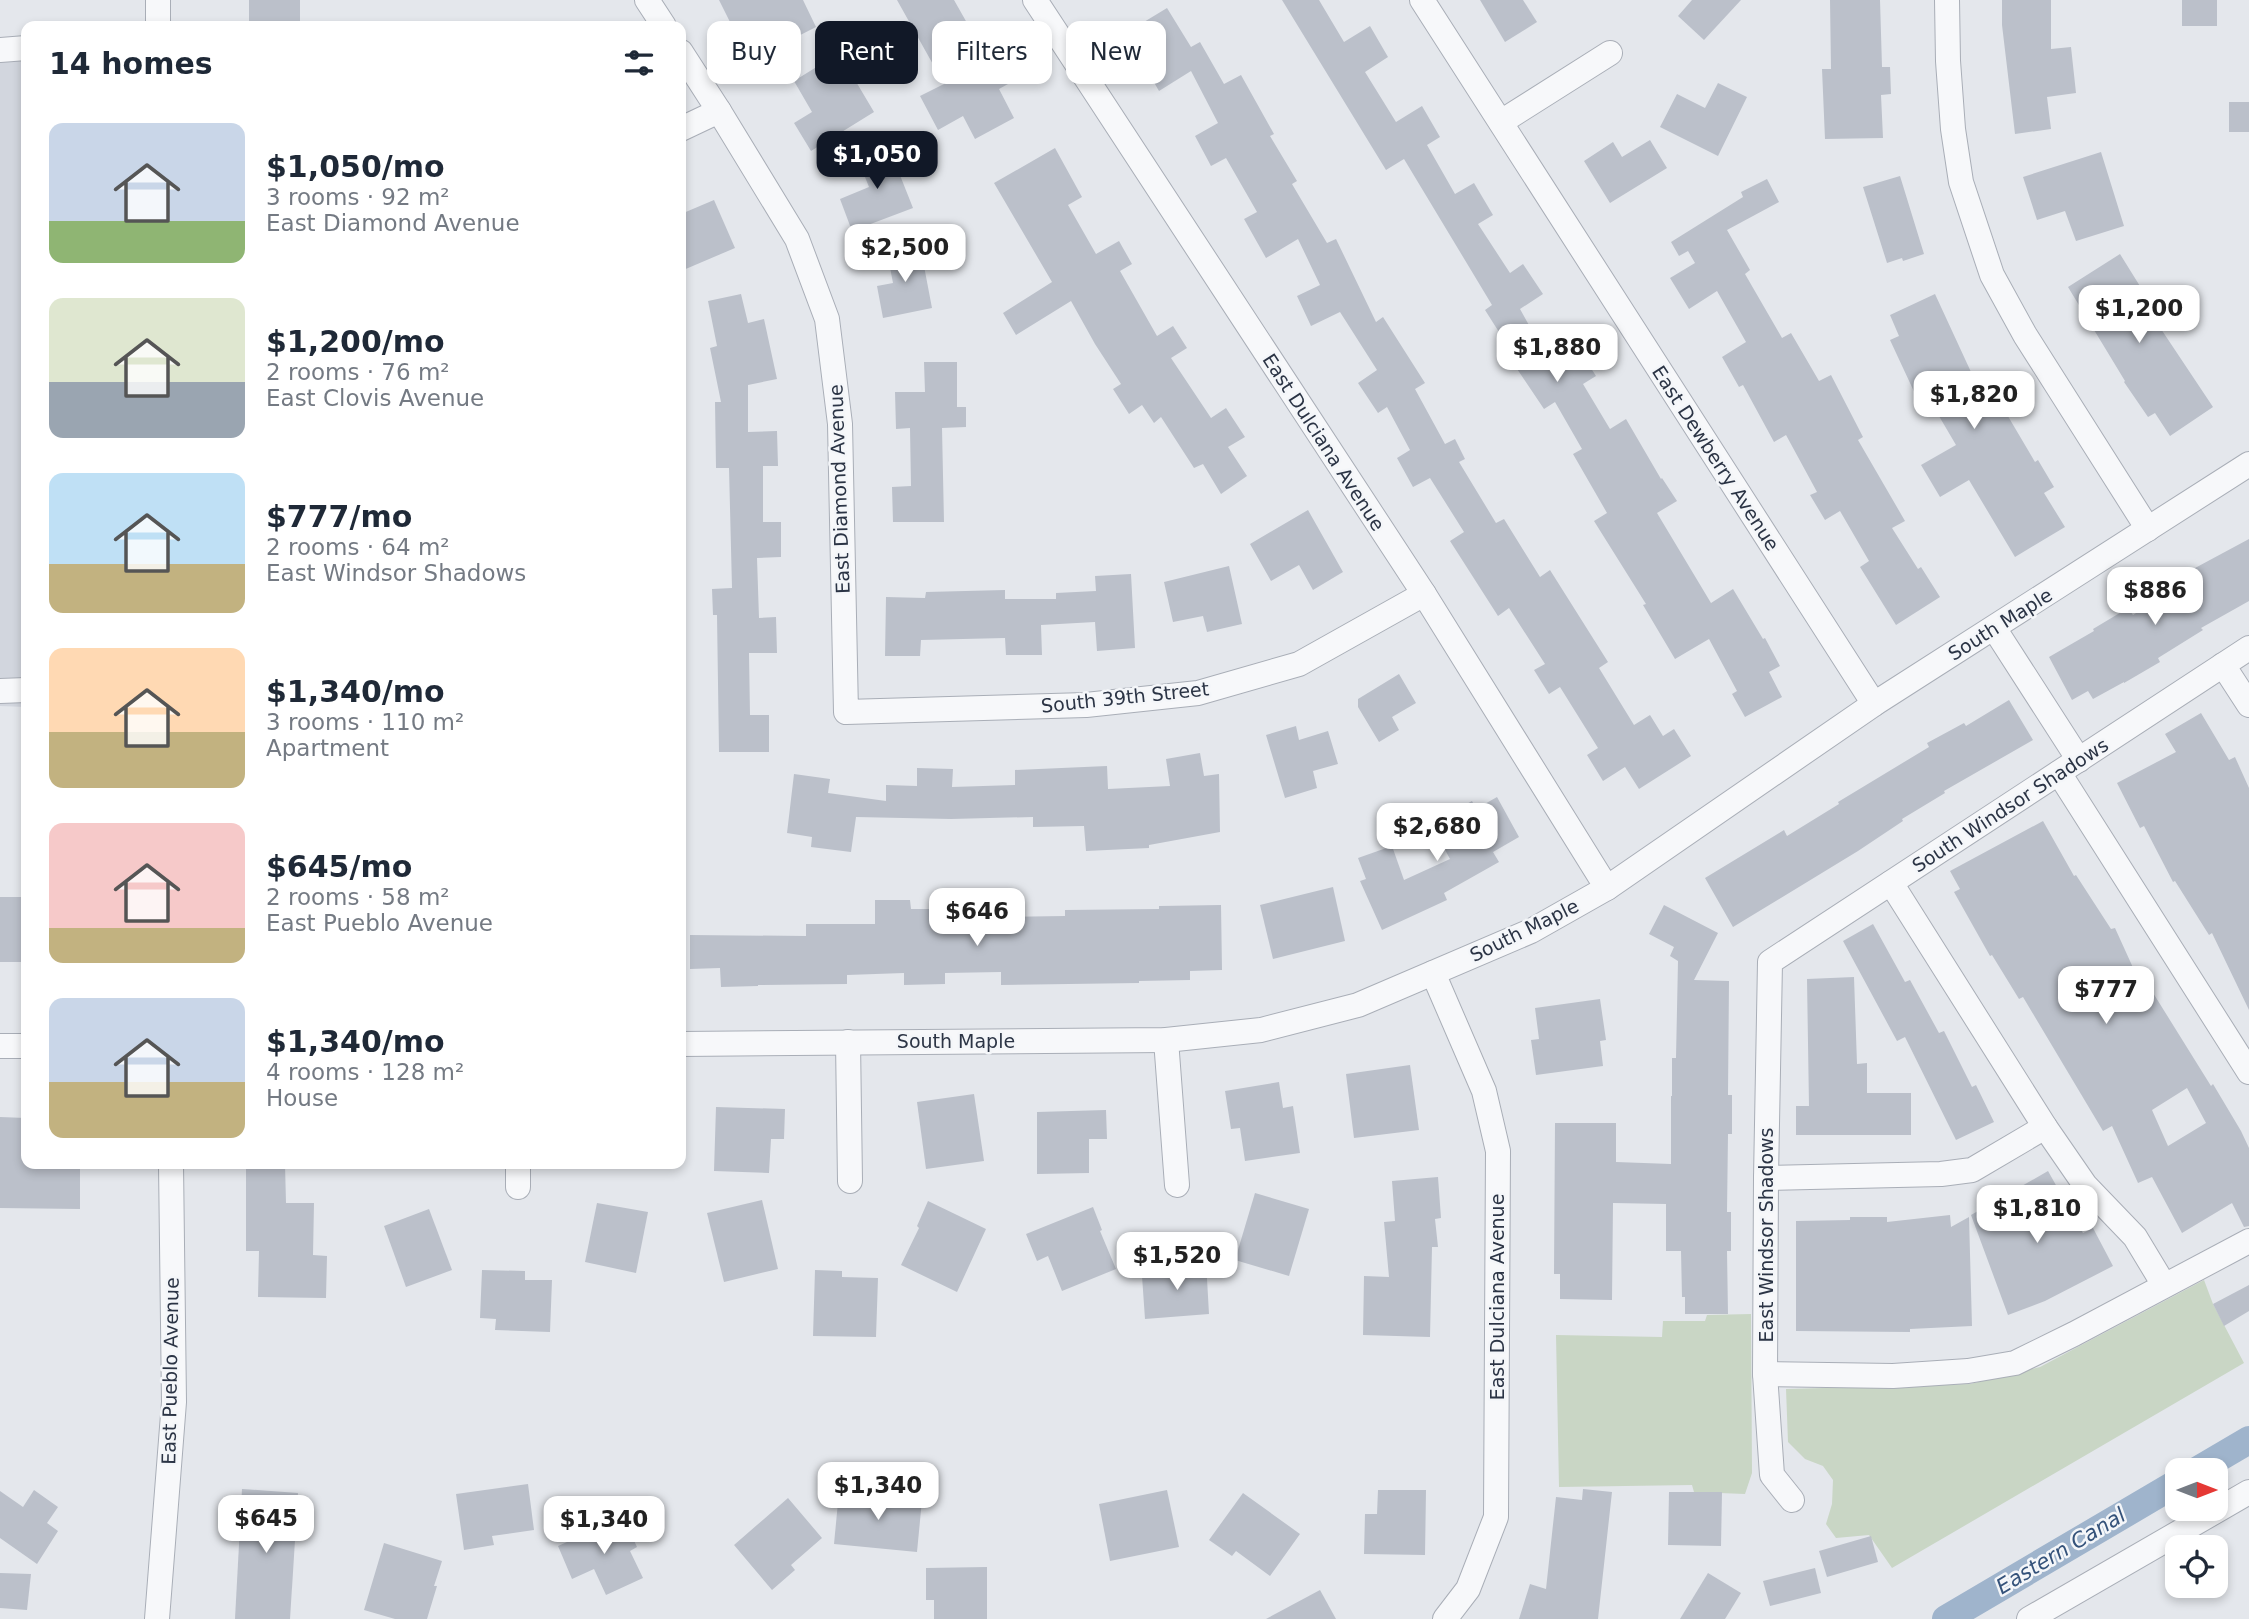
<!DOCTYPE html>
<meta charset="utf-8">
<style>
:root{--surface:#fff;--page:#f2f2f3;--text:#1f2937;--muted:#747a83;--accent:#111827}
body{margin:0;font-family:"DejaVu Sans",sans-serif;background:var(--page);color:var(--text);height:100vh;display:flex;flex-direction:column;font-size:26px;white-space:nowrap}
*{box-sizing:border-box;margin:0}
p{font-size:23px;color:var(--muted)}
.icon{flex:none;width:38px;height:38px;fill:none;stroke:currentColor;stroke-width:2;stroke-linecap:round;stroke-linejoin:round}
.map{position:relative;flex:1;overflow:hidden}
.side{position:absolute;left:21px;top:21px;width:665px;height:1148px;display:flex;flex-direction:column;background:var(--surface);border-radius:14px;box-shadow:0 4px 10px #0003}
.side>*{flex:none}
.top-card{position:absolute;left:707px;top:21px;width:665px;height:63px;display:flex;gap:14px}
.needle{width:46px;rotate:90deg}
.fabs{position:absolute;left:2165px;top:1458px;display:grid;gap:14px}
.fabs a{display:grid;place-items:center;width:63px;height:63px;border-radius:14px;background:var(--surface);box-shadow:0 4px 10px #0003;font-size:35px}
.price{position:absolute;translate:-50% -60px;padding:0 16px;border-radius:14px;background:#fff;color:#222;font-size:23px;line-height:46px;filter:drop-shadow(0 2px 4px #0008)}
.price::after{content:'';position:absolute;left:50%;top:42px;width:21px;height:16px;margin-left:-10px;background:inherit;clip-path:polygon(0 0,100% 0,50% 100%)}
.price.active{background:var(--accent);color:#fff}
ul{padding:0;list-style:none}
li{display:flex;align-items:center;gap:21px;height:175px;padding:0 28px}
li span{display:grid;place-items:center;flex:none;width:196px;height:140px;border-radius:14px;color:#555}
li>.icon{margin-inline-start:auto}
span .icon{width:84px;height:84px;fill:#fffc;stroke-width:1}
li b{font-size:30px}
h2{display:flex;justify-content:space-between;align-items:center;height:84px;padding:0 28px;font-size:30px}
.tag{padding:0 24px;border-radius:14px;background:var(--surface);box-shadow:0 4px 10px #0003;font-size:24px;line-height:63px}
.tag.active{background:var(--accent);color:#fff}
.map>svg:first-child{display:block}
</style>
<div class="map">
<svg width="2249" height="1619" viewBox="0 0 2249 1619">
<rect width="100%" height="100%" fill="#e4e7ec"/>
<polygon fill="#d2d6de" points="26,48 26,707 0,706 0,50"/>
<g fill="#c9d6c5">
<polygon points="2204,1280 2213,1304 2244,1363 1892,1568 1869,1535 1836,1538 1826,1524 1832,1504 1833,1480 1823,1466 1805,1459 1788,1442 1786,1389 1970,1384 2040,1367"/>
<polygon points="1751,1314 1752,1473 1745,1494 1694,1492 1692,1485 1559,1487 1556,1335 1662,1337 1663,1321 1705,1321 1707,1315"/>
</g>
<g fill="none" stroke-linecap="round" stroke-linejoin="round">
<g stroke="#9fb4cc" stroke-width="28">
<polyline points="2198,1470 2249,1440"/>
<polyline points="1946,1619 2177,1483"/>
</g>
</g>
<g fill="#bbc0ca" fill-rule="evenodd">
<rect x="249" y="0" width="51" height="26"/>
<polygon points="719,0 803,0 816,27 771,50 758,23 736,34"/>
<polygon points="897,0 954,0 988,60 1003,52 1017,79 999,89 1014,118 975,139 963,116 938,130 920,96 944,84"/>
<polygon points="1282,0 1319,0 1344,42 1370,26 1388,57 1365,72 1396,122 1422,106 1440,137 1427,145 1455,194 1474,183 1493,215 1478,224 1510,273 1523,264 1543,294 1520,309 1549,361 1576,345 1596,376 1583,384 1610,429 1626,419 1661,479 1662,478 1677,501 1657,513 1711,603 1733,589 1763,639 1765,638 1780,666 1769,672 1782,697 1745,717 1732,694 1737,691 1709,639 1675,659 1643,605 1646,604 1594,521 1607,513 1573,454 1582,449 1555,402 1544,409 1507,354 1511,351 1485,310 1492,305 1404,159 1386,170"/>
<polygon points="1480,0 1523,0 1537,22 1505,42"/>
<polygon points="1692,0 1741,0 1704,40 1678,16"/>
<polygon points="1830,0 1880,0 1882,67 1890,67 1891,94 1881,95 1883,138 1825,139 1822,69 1831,69"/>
<polygon points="2002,0 2051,0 2051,49 2071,47 2076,93 2047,97 2051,129 2015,134 2002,25"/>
<rect x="2182" y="0" width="35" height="26"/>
<polygon points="1167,8 1191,47 1200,42 1224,84 1241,75 1274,134 1270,136 1297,181 1292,184 1327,243 1336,239 1376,322 1383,317 1425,383 1415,389 1445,444 1455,439 1465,459 1459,462 1496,523 1504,519 1540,577 1550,570 1608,662 1599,668 1634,725 1650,715 1663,736 1674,729 1691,756 1639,789 1625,767 1603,781 1587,755 1598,748 1560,687 1549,694 1534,670 1545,664 1509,608 1498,616 1450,541 1464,532 1430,478 1413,487 1397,458 1410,450 1387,407 1378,413 1358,383 1377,370 1340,312 1311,326 1297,296 1320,285 1298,239 1266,258 1244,219 1257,212 1226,158 1211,166 1195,136 1218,123 1191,71 1159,91 1141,60 1154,52 1139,25"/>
<polygon points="839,53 874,112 811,151 794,123 812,112 794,81"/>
<polygon points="1718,83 1747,97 1718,156 1660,127 1677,94 1705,108"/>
<rect x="2229" y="102" width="20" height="30"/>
<polygon points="1650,140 1667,168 1610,203 1584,161 1613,142 1622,157"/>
<polygon points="888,145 913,208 852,231 840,199 869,187 857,157"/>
<polygon points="1055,148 1082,197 1068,205 1096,254 1119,241 1132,264 1120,271 1157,336 1173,326 1187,348 1171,358 1211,418 1226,408 1245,437 1228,447 1247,476 1221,494 1203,464 1194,468 1161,417 1154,423 1142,405 1129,414 1113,389 1121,384 1095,344 1071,301 1016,335 1003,313 1052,282 994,183"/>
<polygon points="2101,152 2124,226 2076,241 2065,211 2037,220 2023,177"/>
<polygon points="1900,176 1924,254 1903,261 1902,258 1887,263 1863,187"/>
<polygon points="1767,179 1779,202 1727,230 1750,270 1745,274 1782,338 1791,333 1819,381 1831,375 1863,437 1858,440 1905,521 1892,528 1918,569 1921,567 1940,597 1896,625 1860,567 1869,561 1840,511 1825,520 1810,495 1817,492 1786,435 1774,442 1743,385 1739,387 1722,357 1746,342 1717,291 1689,309 1670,278 1695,263 1688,251 1679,256 1671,242 1743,197 1741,192"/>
<polygon points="714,200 735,248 681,271 681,214"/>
<polygon points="920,245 932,308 883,318 877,286 893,283 887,252"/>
<polygon points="2120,254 2161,320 2157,323 2213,407 2170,436 2155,413 2148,417 2124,382 2125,381 2068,287"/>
<polygon points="741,294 748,323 764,319 777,379 748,385 748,432 777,431 778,466 763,466 763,522 781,522 781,557 757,558 759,618 776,617 777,653 749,653 750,715 769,715 769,752 719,752 717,615 713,615 712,589 732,588 729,468 716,468 715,402 721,402 710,348 717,346 708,301"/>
<polygon points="1935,294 1977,385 1986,379 2035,462 2038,460 2054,487 2044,493 2065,527 2015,557 1969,480 1940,497 1921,465 1956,445 1926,394 1917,398 1890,340 1899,336 1890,315"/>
<polygon points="924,362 957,362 957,407 966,407 966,427 942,428 944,522 893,522 892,487 911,486 910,428 896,429 895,392 925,392"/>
<polygon points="1308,510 1343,572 1313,590 1299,565 1271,581 1250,544"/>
<polygon points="2249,539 2249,601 2201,628 2203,630 2158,658 2160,662 2124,683 2124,682 2093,699 2088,691 2072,700 2049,657 2094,631 2093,629 2128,608 2133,615 2185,581 2182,575"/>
<polygon points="1229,566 1242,624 1207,632 1203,616 1173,622 1164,582"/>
<polygon points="1131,574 1135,648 1097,651 1095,622 1041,625 1042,655 1006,655 1005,638 921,640 920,656 885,656 886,597 925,598 926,592 1005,590 1005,599 1056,599 1056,593 1096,591 1095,576"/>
<polygon points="1399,674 1416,703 1392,717 1399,730 1379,742 1358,707 1358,699"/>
<polygon points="2009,700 2033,740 1944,791 1945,793 1902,819 1903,821 1858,851 1733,927 1705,878 1784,830 1787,836 1839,804 1838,802 1929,747 1927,743 1964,723 1966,726"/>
<polygon points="2201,713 2229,760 2235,757 2249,788 2249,1010 2212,933 2209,935 2175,881 2173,882 2144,826 2140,828 2117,783 2176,752 2165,734"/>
<polygon points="1296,726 1299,740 1328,731 1338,764 1313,771 1317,788 1285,798 1266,735"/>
<polygon points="1200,753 1204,776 1219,774 1220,832 1149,845 1149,848 1086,851 1084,826 1033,827 1033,817 951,819 856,817 851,852 811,847 812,837 787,833 794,774 830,779 828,793 886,801 886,785 917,786 917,768 953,769 952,787 1015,785 1015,770 1107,766 1108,789 1170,786 1166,759"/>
<polygon points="1497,797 1519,837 1493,852 1499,862 1444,893 1447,900 1382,930 1360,881 1366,879 1358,858 1392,846 1404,880 1450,859 1431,824 1472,801 1476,809"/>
<path d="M2043,821L2074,876L2076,875L2111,929L2115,928L2140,983L2145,980L2211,1086L2213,1084L2241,1131L2249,1148V1226L2244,1227L2232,1203L2182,1233L2152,1177L2138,1183L2112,1126L2103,1131L2023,997L2019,999L1992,955L1990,956L1954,892L1960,889L1950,871ZM2187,1088L2206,1123L2168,1146L2152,1110Z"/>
<polygon points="1333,887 1345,941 1273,959 1260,905"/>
<polygon points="0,897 25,897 26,962 0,962"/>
<polygon points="875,900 910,900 911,909 935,909 936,918 1065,916 1065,910 1159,909 1159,906 1221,905 1222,970 1190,971 1190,980 1139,981 1139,983 1001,985 1001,972 945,973 945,984 904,985 904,973 847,975 847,984 758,985 758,986 721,987 720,968 690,969 690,935 806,936 806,924 875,924"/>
<polygon points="1664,905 1718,933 1694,980 1729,981 1728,1095 1732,1095 1732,1134 1728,1134 1727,1212 1731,1212 1731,1251 1727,1251 1728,1314 1685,1314 1685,1297 1682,1297 1681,1251 1666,1251 1666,1204 1613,1203 1612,1300 1560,1299 1560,1274 1554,1274 1555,1123 1616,1123 1616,1162 1671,1164 1671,1096 1672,1096 1672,1058 1676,1058 1678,961 1670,956 1674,947 1649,934"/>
<polygon points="1873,924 1905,982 1910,980 1939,1033 1944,1031 1972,1087 1976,1085 1994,1122 1956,1140 1905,1037 1897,1041 1843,941"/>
<polygon points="1854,977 1857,1064 1867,1063 1867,1093 1911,1093 1911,1135 1796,1135 1796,1106 1809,1106 1807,979"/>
<polygon points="1600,999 1606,1040 1600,1041 1603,1066 1536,1075 1531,1040 1539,1039 1535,1008"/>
<polygon points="1410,1065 1419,1130 1354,1138 1346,1074"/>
<polygon points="1279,1082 1283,1108 1293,1106 1300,1153 1245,1161 1240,1128 1231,1129 1225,1091"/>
<polygon points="974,1094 984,1161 926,1169 917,1102"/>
<polygon points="716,1107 785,1109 784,1139 771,1139 769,1173 714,1171"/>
<polygon points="1106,1110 1107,1139 1089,1139 1089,1173 1037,1174 1037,1112"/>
<polygon points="0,1117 26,1118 26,1164 80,1164 80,1209 0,1208"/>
<polygon points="246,1164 285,1164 286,1203 314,1203 313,1255 327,1256 326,1298 258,1297 259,1251 246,1251"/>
<polygon points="2048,1171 2083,1233 2093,1228 2113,1266 2045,1301 2008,1315 1971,1215"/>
<polygon points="1438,1177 1441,1218 1435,1219 1438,1247 1432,1247 1430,1337 1363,1335 1364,1276 1389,1277 1384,1222 1395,1221 1392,1181"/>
<polygon points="1255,1193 1309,1209 1289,1276 1235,1260"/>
<polygon points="762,1200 778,1269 724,1282 707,1213"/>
<polygon points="928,1201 986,1229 957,1292 901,1265 919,1228 917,1226"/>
<polygon points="597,1203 648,1212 636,1273 585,1262"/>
<polygon points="1093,1207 1102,1230 1100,1231 1116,1269 1062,1291 1048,1256 1037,1261 1026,1234"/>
<polygon points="429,1209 452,1270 406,1287 384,1226"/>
<polygon points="1950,1215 1951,1227 1969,1217 1972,1326 1910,1329 1910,1332 1796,1331 1796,1221 1850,1220 1850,1217 1887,1217 1887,1222"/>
<polygon points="1206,1261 1209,1314 1145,1319 1142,1276 1176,1274 1176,1264"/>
<polygon points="482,1270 525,1271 525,1280 552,1280 550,1332 495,1330 496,1319 480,1318"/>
<polygon points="815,1270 842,1271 842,1277 878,1278 876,1337 813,1336"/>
<polygon points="2249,1285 2249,1311 2224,1326 2213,1304"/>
<polygon points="528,1484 534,1530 492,1536 494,1545 464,1550 456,1494"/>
<polygon points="242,1489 298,1493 290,1619 235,1619"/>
<polygon points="1583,1489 1612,1492 1598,1619 1519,1619 1530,1584 1546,1589 1556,1497 1582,1500"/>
<polygon points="34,1490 58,1507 47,1523 58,1531 37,1564 0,1538 0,1491 23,1507"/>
<polygon points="1167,1490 1179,1547 1110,1561 1099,1504"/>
<polygon points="1378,1490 1426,1490 1425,1555 1364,1554 1365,1514 1377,1514"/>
<polygon points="839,1492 922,1500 917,1552 834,1544"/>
<polygon points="1669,1492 1722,1492 1721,1546 1668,1545"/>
<polygon points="1243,1493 1300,1534 1270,1576 1236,1551 1232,1556 1209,1540"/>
<polygon points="788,1498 822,1538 791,1565 795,1570 772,1590 734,1545"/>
<polygon points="623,1517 637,1547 630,1551 643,1578 606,1595 594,1569 572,1579 558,1546"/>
<polygon points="1871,1536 1878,1562 1827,1577 1819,1551"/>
<polygon points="384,1543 442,1561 434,1586 437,1586 427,1619 395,1619 364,1610"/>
<polygon points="987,1567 987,1619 934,1619 934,1600 926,1600 926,1568"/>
<polygon points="1815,1568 1821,1593 1770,1606 1763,1581"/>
<polygon points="0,1573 31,1574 27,1610 0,1608"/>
<polygon points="1708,1573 1741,1593 1725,1619 1680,1619"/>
<polygon points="1320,1590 1336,1619 1266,1619"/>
</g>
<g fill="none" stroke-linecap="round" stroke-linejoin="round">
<g stroke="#a9aeb7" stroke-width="26">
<g id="minor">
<polyline points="647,0 664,26"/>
<polyline points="1035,0 1424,594 1607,888"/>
<polyline points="1422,0 1874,704"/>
<polyline points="1947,0 1948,61 1953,129 1961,182 1992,275 2025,335 2148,529"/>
<polyline points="158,26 158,0"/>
<polyline points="0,50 26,48"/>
<polyline points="681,52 719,111 797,239 827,319 840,424 846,712 1086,705 1198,693 1299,664 1424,594"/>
<polyline points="1501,122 1610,53"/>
<polyline points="681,129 719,111"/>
<polyline points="1994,628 2079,760"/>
<polyline points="2223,665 2249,705"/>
<polyline points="0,691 26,690"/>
<polyline points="2059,773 2249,1072"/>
<polyline points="1891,883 2045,1127 2085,1185 2135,1237 2164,1285"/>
<polyline points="1433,973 1484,1091 1498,1151 1496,1517 1468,1589 1445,1619"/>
<polyline points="1166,1040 1177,1185"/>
<polyline points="848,1042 850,1181"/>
<polyline points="681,1044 1166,1040 1261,1030 1358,1005 1531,931 1607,888 1874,704 2249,464"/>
<polyline points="0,1046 26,1046"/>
<polyline points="518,1164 518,1187"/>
<polyline points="1766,1178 1941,1174 1972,1170 2045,1127"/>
<polyline points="1765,1374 1893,1376 1968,1371 2015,1363 2074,1334 2249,1241"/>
<polyline points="1792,1500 1772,1475 1765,1374 1766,1178 1770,962 2249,648"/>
<polyline points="157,1619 174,1402 171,1164"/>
<polyline points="2029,1619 2249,1492"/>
</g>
</g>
<use href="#minor" stroke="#f7f8fa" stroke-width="24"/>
</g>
<g text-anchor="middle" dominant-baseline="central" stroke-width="5" stroke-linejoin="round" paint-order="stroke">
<g font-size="19" fill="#2b3445" stroke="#f4f6f9">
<text transform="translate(1324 442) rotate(57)">East Dulciana Avenue</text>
<text transform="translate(1716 458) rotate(57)">East Dewberry Avenue</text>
<text transform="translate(839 489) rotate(-92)">East Diamond Avenue</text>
<text transform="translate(2000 624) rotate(-32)">South Maple</text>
<text transform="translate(1125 697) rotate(-6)">South 39th Street</text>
<text transform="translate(2010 805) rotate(-33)">South Windsor Shadows</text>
<text transform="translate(1524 930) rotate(-26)">South Maple</text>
<text x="956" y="1041">South Maple</text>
<text transform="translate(1766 1235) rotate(-90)">East Windsor Shadows</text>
<text transform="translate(1497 1297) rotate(-90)">East Dulciana Avenue</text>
<text transform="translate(170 1371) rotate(-89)">East Pueblo Avenue</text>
</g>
<g font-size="21" font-style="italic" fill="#34527a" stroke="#f4f6f9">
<text transform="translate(2061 1551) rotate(-31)">Eastern Canal</text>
</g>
</g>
</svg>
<div class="fabs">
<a><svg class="needle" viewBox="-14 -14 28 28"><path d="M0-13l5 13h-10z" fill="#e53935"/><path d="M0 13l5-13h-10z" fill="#747a83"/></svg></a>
<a><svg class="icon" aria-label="locate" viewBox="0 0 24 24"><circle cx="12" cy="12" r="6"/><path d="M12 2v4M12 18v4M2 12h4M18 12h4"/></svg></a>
</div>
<b class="price active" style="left:877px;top:191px">$1,050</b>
<b class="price" style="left:905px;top:284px">$2,500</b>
<b class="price" style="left:2139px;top:345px">$1,200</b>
<b class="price" style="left:1557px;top:384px">$1,880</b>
<b class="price" style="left:1974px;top:431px">$1,820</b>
<b class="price" style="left:2155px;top:627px">$886</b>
<b class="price" style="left:1437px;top:863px">$2,680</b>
<b class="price" style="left:977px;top:948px">$646</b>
<b class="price" style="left:2106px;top:1026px">$777</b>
<b class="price" style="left:2037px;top:1245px">$1,810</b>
<b class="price" style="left:1177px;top:1292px">$1,520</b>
<b class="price" style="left:878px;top:1522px">$1,340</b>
<b class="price" style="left:266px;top:1555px">$645</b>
<b class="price" style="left:604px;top:1556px">$1,340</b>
<div class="top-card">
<a class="tag">Buy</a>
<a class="tag active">Rent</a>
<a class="tag">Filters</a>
<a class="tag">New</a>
</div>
<section class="side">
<h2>14 homes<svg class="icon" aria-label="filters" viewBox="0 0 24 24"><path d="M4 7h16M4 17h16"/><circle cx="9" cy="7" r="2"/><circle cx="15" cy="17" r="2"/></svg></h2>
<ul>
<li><span style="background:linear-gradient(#c9d6e8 70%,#8fb573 0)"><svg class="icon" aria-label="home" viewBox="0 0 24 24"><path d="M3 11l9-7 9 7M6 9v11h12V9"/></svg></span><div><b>$1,050/mo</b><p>3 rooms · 92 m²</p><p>East Diamond Avenue</p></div></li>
<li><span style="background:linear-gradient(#dfe7d0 60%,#9aa5b1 0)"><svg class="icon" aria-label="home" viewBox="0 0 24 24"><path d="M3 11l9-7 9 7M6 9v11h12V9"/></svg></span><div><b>$1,200/mo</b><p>2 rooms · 76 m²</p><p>East Clovis Avenue</p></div></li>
<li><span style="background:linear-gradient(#bfe0f5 65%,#c2b280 0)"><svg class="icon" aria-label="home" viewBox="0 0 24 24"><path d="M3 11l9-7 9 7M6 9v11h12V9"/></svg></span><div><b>$777/mo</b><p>2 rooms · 64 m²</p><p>East Windsor Shadows</p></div></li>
<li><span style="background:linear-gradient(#ffd9b3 60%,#c2b280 0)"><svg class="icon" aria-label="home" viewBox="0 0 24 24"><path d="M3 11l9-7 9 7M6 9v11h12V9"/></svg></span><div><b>$1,340/mo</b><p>3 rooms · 110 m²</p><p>Apartment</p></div></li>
<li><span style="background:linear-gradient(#f6c9c9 75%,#c2b280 0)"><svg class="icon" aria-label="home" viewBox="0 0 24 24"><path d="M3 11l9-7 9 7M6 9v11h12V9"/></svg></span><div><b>$645/mo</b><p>2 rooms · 58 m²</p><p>East Pueblo Avenue</p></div></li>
<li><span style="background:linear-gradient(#c9d6e8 60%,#c2b280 0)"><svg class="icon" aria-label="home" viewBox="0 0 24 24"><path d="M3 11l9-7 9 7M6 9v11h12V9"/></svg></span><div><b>$1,340/mo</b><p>4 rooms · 128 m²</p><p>House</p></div></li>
</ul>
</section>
</div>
